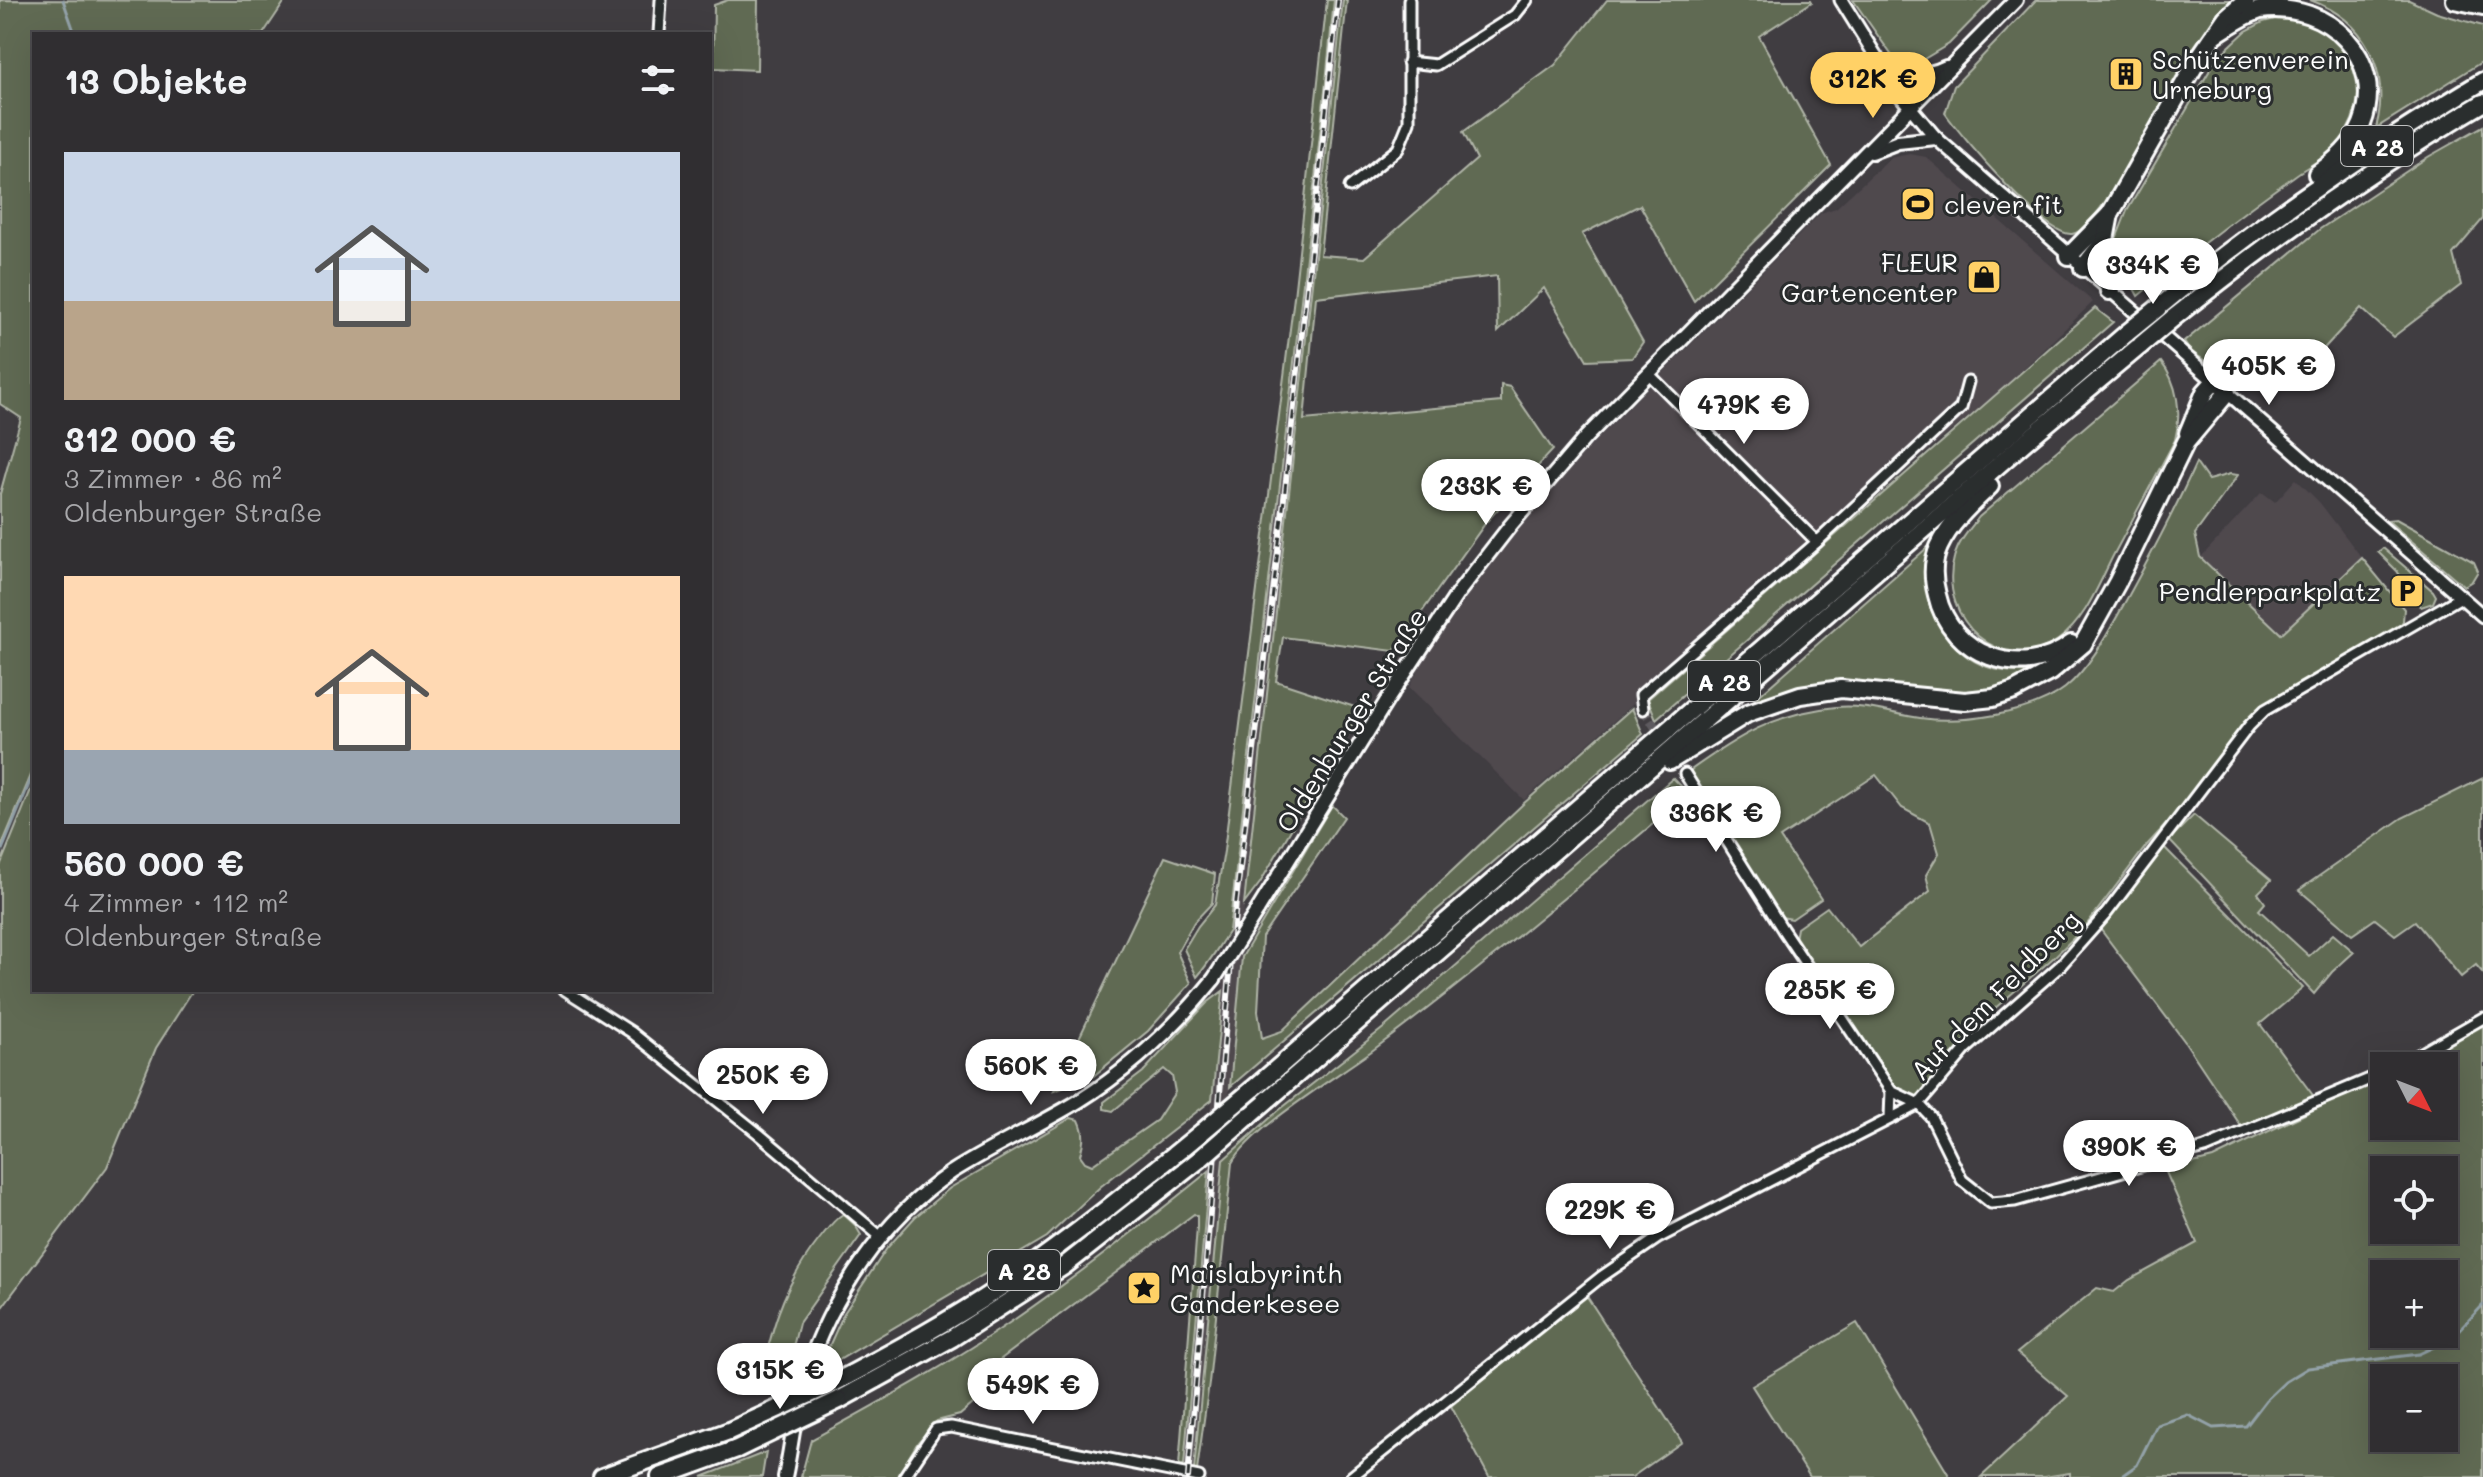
<!DOCTYPE html>
<html lang="de">
<meta charset="utf-8">
<style>
:root{--surface:#302e31;--page:#3c3a3d;--text:#f1f3f6;--muted:#a8a8ab;--line:#4b4a4d;--accent:#ffd166}
body{margin:0;font-family:Mali,sans-serif;background:var(--page);color:var(--text);height:100vh;display:flex;flex-direction:column;font-size:30px;white-space:nowrap}
*{box-sizing:border-box;margin:0}
p{font-size:26px;color:var(--muted)}
.icon{flex:none;width:44px;height:44px;fill:none;stroke:currentColor;stroke-width:2;stroke-linecap:round;stroke-linejoin:round}
.map{position:relative;flex:1;overflow:hidden}
.details{position:absolute;left:32px;top:32px;width:680px;height:960px;display:flex;flex-direction:column;background:var(--surface);border-radius:0px;box-shadow:0 8px 32px #0002,0 0 0 2px var(--line)}
.details>*{flex:none}
.needle{width:52px;rotate:132deg}
.buttons{position:absolute;left:2370px;top:1052px;display:grid;gap:16px}
.buttons a{display:grid;place-items:center;width:88px;height:88px;border-radius:0px;background:var(--surface);box-shadow:0 8px 32px #0002,0 0 0 2px var(--line);font-size:40px}
.price{position:absolute;translate:-50% -68px;padding:0 18px;border-radius:28px;background:#fff;color:#222;font-size:26px;line-height:52px;filter:drop-shadow(0 2px 4px #0008)}
.price::after{content:'';position:absolute;left:50%;top:48px;width:24px;height:18px;margin-left:-12px;background:inherit;clip-path:polygon(0 0,100% 0,50% 100%)}
.price.active{background:var(--accent);color:#111}
ul{padding:0;list-style:none}
li{display:grid;align-content:center;gap:16px;height:424px;padding:0 32px}
li span{display:grid;place-items:center;height:248px;border-radius:0px;color:#555}
li>.icon{margin-inline-start:auto}
span .icon{width:144px;height:144px;fill:#fffc;stroke-width:1}
li b{font-size:34px}
h2{display:flex;justify-content:space-between;align-items:center;height:96px;padding:0 32px;font-size:34px}
.map>svg:first-child{display:block}
</style>
<div class="map">
<svg width="2483" height="1477" viewBox="0 0 2483 1477">
<rect width="100%" height="100%" fill="#403d41"/>
<filter id="ink" filterUnits="userSpaceOnUse"><feTurbulence type="fractalNoise" baseFrequency=".0125" numOctaves="2"/><feDisplacementMap in="SourceGraphic" scale="16" xChannelSelector="R" yChannelSelector="G"/><feConvolveMatrix kernelMatrix="1 2 1 2 8 2 1 2 1" color-interpolation-filters="sRGB"/></filter>
<g filter="url(#ink)">
<g fill="#4f484e">
<polygon points="1334,0 1343,0 1244,904 1242,957 1193,1477 1183,1477 1199,1309 1212,1100 1234,877"/>
<polygon points="1910,154 1926,157 2093,302 2000,391 1906,468 1715,638 1631,706 1524,800 1409,687 1430,649 1472,587 1552,485 1821,213 1836,208 1890,158"/>
<polygon points="2296,479 2320,503 2362,558 2281,634 2201,557 2262,492 2275,502"/>
</g>
<g fill="#616b52" stroke="#b0b5a8" stroke-width="2" fill-rule="evenodd">
<polygon points="0,0 285,1 263,34 34,34 34,768 0,850 0,494 21,418 0,404"/>
<polygon points="728,0 758,0 757,70 713,68 714,5"/>
<path d="M1327,0H1334L1326,82L1229,931C1218,947 1210,962 1197,977L1184,949L1198,926L1215,905L1224,851L1294,297Z"/>
<polygon points="1343,0 1347,0 1320,255 1364,258 1477,159 1463,132 1555,65 1607,0 1811,0 1812,2 1759,36 1831,165 1694,301 1640,205 1582,234 1643,342 1632,358 1587,360 1544,288 1498,332 1497,276 1316,297 1304,420 1501,402 1501,385 1510,387 1553,450 1487,521 1394,651 1283,637 1276,681 1361,709 1260,883 1244,904"/>
<polygon points="1853,0 1992,0 1949,44 1919,62 1895,60"/>
<path d="M2036,0H2236C2217,21 2198,43 2182,67C2163,95 2101,231 2072,234C2046,237 1961,136 1945,113L1954,86Z"/>
<path d="M2310,0H2409L2437,13L2483,26V61L2376,128C2391,71 2366,20 2310,0Z"/>
<path d="M2275,19C2303,19 2334,28 2349,54C2365,83 2359,114 2341,140C2330,157 2308,165 2293,177C2240,214 2188,255 2138,296L2121,265L2116,239L2127,211L2217,58L2246,31L2263,22Z"/>
<polygon points="2483,126 2483,219 2453,254 2461,285 2393,337 2361,308 2295,380 2261,387 2232,378 2190,351 2184,342 2320,229 2428,157"/>
<polygon points="2095,308 2113,322 1656,719 1648,699"/>
<path d="M2161,362C2178,383 2182,414 2175,440C2155,478 2134,516 2114,554C2099,583 2086,620 2058,640C2002,679 1937,619 1954,558C1958,542 1969,530 1979,517Z"/>
<path d="M2196,463L2208,480L2230,474L2238,475L2195,534L2200,557L2281,634L2362,558L2404,609L2403,621L2399,627L2253,714L2240,728L2183,806L2147,845L2084,928L2052,959L1971,1029L1965,1047L1948,1062L1919,1097L1909,1096L1890,1084L1795,939L1797,928L1827,907L1859,947L1930,891L1926,875L1939,853L1930,823L1902,808L1876,775L1780,838L1821,899L1792,919L1781,917L1688,772C1737,737 1774,713 1836,707C1863,704 1893,714 1920,718C1961,724 2032,714 2065,688C2090,668 2109,631 2124,604C2150,557 2174,512 2196,463Z"/>
<polygon points="2396,519 2474,562 2478,571 2472,581 2464,586 2387,520"/>
<path d="M1937,539C1933,552 1926,568 1926,581C1927,620 1956,659 1994,669C2008,673 2024,672 2038,672L1992,691L1962,697L1844,682L1770,696L1746,707Z"/>
<polygon points="2383,548 2433,591 2436,596 2433,603 2421,607 2397,571 2378,552"/>
<polygon points="1632,708 1643,734 1230,1087 1242,957 1332,805 1344,817 1262,937 1258,1011 1262,1038 1282,1031 1523,804"/>
<path d="M1673,778L1689,794C1585,880 1482,969 1373,1050C1338,1076 1251,1128 1232,1163L1209,1383L1197,1471L1194,1470L1223,1160L1278,1111L1386,1026Z"/>
<polygon points="2483,778 2483,973 2476,965 2461,977 2415,921 2395,935 2375,919 2352,935 2299,890 2402,818"/>
<polygon points="34,782 34,990 193,990 156,1048 107,1167 0,1310 0,866"/>
<polygon points="2194,815 2271,880 2258,893 2265,903 2259,910 2309,956 2333,934 2354,952 2332,972 2314,994 2169,840"/>
<polygon points="2164,847 2303,988 2260,1024 2315,1098 2243,1129 2185,1042 2101,930"/>
<polygon points="1165,857 1215,874 1212,903 1194,922 1177,952 1191,983 1148,1031 1091,1078 1054,1091"/>
<path d="M1223,991L1212,1100L1100,1187L1047,1237L817,1373L844,1313L887,1248L915,1217L950,1188L1071,1118L1079,1120C1085,1133 1084,1141 1080,1155L1085,1162L1092,1165L1157,1120L1175,1092L1172,1076L1164,1069L1113,1111L1104,1109V1102L1143,1072L1207,1003Z"/>
<path d="M2483,1022V1477H2070V1473L2044,1477H1981L2068,1396L2017,1353L2097,1288L2114,1292L2129,1280L2197,1243L2165,1170L2213,1158L2384,1076V1126H2444V1066H2405ZM2384,1170H2444V1230H2384ZM2384,1274H2444V1334H2384ZM2384,1378H2444V1438H2384Z"/>
<path d="M1209,1171L1184,1466H1179L1197,1227V1216L1194,1214L985,1371L980,1398L960,1415L937,1421L918,1442L897,1477H801L811,1440C880,1402 950,1364 1015,1319C1082,1273 1146,1222 1209,1171Z"/>
<path d="M843,1214L855,1225L861,1235L799,1323L784,1383L757,1394C770,1336 780,1289 818,1241C826,1231 833,1220 843,1214Z"/>
<polygon points="1586,1295 1682,1442 1632,1477 1489,1477 1451,1406"/>
<polygon points="1857,1323 1950,1477 1810,1477 1752,1386"/>
<polygon points="766,1452 762,1477 702,1477"/>
</g>
<g fill="none" stroke-linecap="round" stroke-linejoin="round">
<g stroke="#93a2a9" stroke-width="3">
<polyline points="63,0 75,34"/>
<polyline points="0,855 34,772"/>
<polyline points="2120,1477 2137,1465 2157,1425 2188,1415 2213,1428 2246,1426 2266,1400 2285,1382 2308,1368 2419,1354 2451,1339 2483,1305"/>
</g>
<polyline stroke="#5d5a5e" stroke-width="9" stroke-dasharray="9 4.5" stroke-linecap="butt" points="1643,709 1662,737"/>
<g stroke="#fff" stroke-width="15">
<g id="minor">
<polyline points="659,34 661,0"/>
<polyline points="1408,62 1436,65 1515,15 1527,0"/>
<polyline points="1350,187 1398,149 1409,122 1409,0"/>
<polyline points="1648,373 1817,542"/>
<polyline points="1643,709 1641,695 1817,542 1961,408 1968,382"/>
<polyline points="1685,774 1783,930 1891,1091 1919,1104 1931,1117 1962,1180 1991,1203 2015,1201 2205,1148 2384,1073"/>
<polyline points="565,990 631,1032 759,1134 881,1237"/>
<polyline points="2399,1066 2483,1018"/>
<polyline points="1890,1118 1891,1091"/>
<polyline points="904,1477 936,1429 951,1427 1199,1477"/>
<polyline points="1351,1477 1601,1277 1658,1238 1919,1104 1967,1048 2060,966 2106,914 2249,726 2265,710 2461,597"/>
</g>
</g>
<g stroke="#fff" stroke-width="17">
<polyline id="tertiary" points="1841,0 1900,95 1936,138 2483,616"/>
</g>
<g stroke="#fff" stroke-width="18">
<g id="secondary">
<path d="M1883,70C1906,74 1924,78 1946,67"/>
<polyline points="1872,152 1898,142 1936,138"/>
<polyline points="1257,911 1386,702 1458,593 1510,526 1586,437 2016,0"/>
<path d="M785,1477C792,1444 795,1408 805,1376C831,1297 882,1219 952,1172C993,1146 1038,1126 1079,1101C1132,1068 1175,1027 1214,979"/>
</g>
</g>
<g stroke="#fff" stroke-width="22">
<g id="motorway">
<polyline points="2455,0 2483,6"/>
<path d="M2216,34C2230,25 2244,15 2260,10C2329,0 2387,60 2362,124C2353,146 2335,161 2317,174"/>
<polyline points="2069,256 2110,214 2200,56 2226,18 2246,0"/>
<polyline points="2083,268 2105,240"/>
<polyline points="2109,291 2105,240 2110,214"/>
<path d="M2158,308C2260,222 2369,150 2483,81"/>
<path d="M2172,319C2271,240 2374,167 2483,103"/>
<polyline points="2188,433 2205,392 2214,382"/>
<path d="M1990,486C1971,504 1950,523 1939,547C1932,562 1933,580 1937,595C1950,655 2021,682 2071,644"/>
<polyline points="1670,761 1748,713 1800,695 1841,689 1965,701 1993,698 2014,691 2050,672 2083,644 2117,583 2186,442 2227,393"/>
<polyline points="1253,1089 2127,333"/>
<polyline points="1249,1116 2026,441 2141,345"/>
<path d="M830,1385C888,1355 945,1324 999,1288C1070,1240 1136,1186 1202,1132"/>
<polyline points="839,1400 952,1338 1064,1266 1200,1159"/>
<polyline points="602,1477 729,1431"/>
<polyline points="660,1477 737,1449"/>
</g>
</g>
<use href="#minor" stroke="#2a2d2e" stroke-width="9"/>
<use href="#tertiary" stroke="#2a2d2e" stroke-width="11"/>
<use href="#secondary" stroke="#2a2d2e" stroke-width="12"/>
<use href="#motorway" stroke="#2a2d2e" stroke-width="16"/>
<g stroke="#fff" stroke-width="6">
<polyline id="rail" points="1188,1477 1236,901 1282,517 1338,0"/>
</g>
<use href="#rail" stroke="#2a2d2e" stroke-width="3" stroke-dasharray="9" stroke-linecap="butt"/>
<g stroke="#fff" stroke-width="18" stroke-linecap="butt">
<polyline id="secondary-bridge" points="1214,979 1257,911"/>
</g>
<g stroke="#fff" stroke-width="22" stroke-linecap="butt">
<g id="motorway-bridge">
<polyline points="2127,333 2158,308"/>
<polyline points="2141,345 2172,319"/>
<polyline points="1202,1132 1253,1089"/>
<polyline points="1200,1159 1249,1116"/>
<polyline points="729,1431 830,1385"/>
<polyline points="737,1449 839,1400"/>
</g>
</g>
<use href="#secondary-bridge" stroke="#2a2d2e" stroke-width="12"/>
<use href="#motorway-bridge" stroke="#2a2d2e" stroke-width="16"/>
</g>
</g>
<defs>
<g id="building-square" transform="scale(1.8)"><rect x="-9" y="-9" width="18" height="18" rx="4" fill="#ffd166" stroke="#2a2d2e"/><path d="M-4-6H4V6H1V3H-1V6H-4ZM-2.5-4.3h1.7v1.8h-1.7ZM.8-4.3h1.7v1.8H.8ZM-2.5-1h1.7V.8h-1.7ZM.8-1h1.7V.8H.8Z" fill="#111"/></g>
<g id="stadium-square" transform="scale(1.8)"><rect x="-9" y="-9" width="18" height="18" rx="4" fill="#ffd166" stroke="#2a2d2e"/><path d="M0-5a6.5 5 0 1 0 0 10a6.5 5 0 1 0 0-10ZM-3.5-1.8h7v3.6h-7Z" fill="#111"/></g>
<g id="shop-square" transform="scale(1.8)"><rect x="-9" y="-9" width="18" height="18" rx="4" fill="#ffd166" stroke="#2a2d2e"/><path d="M-5-2.5h2.3a2.7 3.5 0 0 1 5.4 0H5L5.5 6h-11ZM-1.5-2.5h3a1.5 2.3 0 0 0-3 0Z" fill="#111"/></g>
<g id="parking-square" transform="scale(1.8)"><rect x="-9" y="-9" width="18" height="18" rx="4" fill="#ffd166" stroke="#2a2d2e"/><path d="M-3.5-5.5H1a3.5 3.5 0 0 1 0 7H-1V5.5H-3.5ZM-1-3.4V-.6H.8a1.4 1.4 0 0 0 0-2.8Z" fill="#111"/></g>
<g id="sight-square" transform="scale(1.8)"><rect x="-9" y="-9" width="18" height="18" rx="4" fill="#ffd166" stroke="#2a2d2e"/><path d="M0-6L1.8-2.2L6-1.7L2.9 1.2L3.7 5.4L0 3.3L-3.7 5.4L-2.9 1.2L-6-1.7L-1.8-2.2Z" fill="#111"/></g>
</defs>
<g fill-rule="evenodd">
<use href="#building-square" x="2126" y="74"/>
<use href="#stadium-square" x="1918" y="204"/>
<use href="#shop-square" x="1984" y="277"/>
<use href="#parking-square" x="2407" y="591"/>
<use href="#sight-square" x="1144" y="1288"/>
</g>
<g text-anchor="middle" dominant-baseline="central" stroke-width="6" stroke-linejoin="round" paint-order="stroke">
<g fill="#2a2d2e" stroke="#bfc0c0" stroke-width="2">
<rect x="2341" y="126" width="72" height="40" rx="6"/>
<rect x="1688" y="661" width="72" height="40" rx="6"/>
<rect x="988" y="1250" width="72" height="40" rx="6"/>
</g>
<g font-size="24" font-weight="bold" fill="#fff">
<text x="2377" y="146">A 28</text>
<text x="1724" y="681">A 28</text>
<text x="1024" y="1270">A 28</text>
</g>
<g font-size="26" fill="#fff" stroke="#2a2d2e" text-anchor="start">
<text x="2152" y="59">Schützenverein<tspan x="2152" dy="30">Urneburg</tspan></text>
<text x="1944" y="204">clever fit</text>
<text x="1958" y="262" text-anchor="end">FLEUR<tspan x="1958" dy="30">Gartencenter</tspan></text>
<text x="2381" y="591" text-anchor="end">Pendlerparkplatz</text>
<text x="1170" y="1273">Maislabyrinth<tspan x="1170" dy="30">Ganderkesee</tspan></text>
</g>
<g font-size="26" fill="#fff" stroke="#2a2d2e">
<text transform="translate(1351 720) rotate(-58)">Oldenburger Straße</text>
<text transform="translate(1995 995) rotate(-45)">Auf dem Feldberg</text>
</g>
</g>
</svg>
<div class="buttons">
<a><svg class="needle" viewBox="-14 -14 28 28"><path d="M0-13l5 13h-10z" fill="#e53935"/><path d="M0 13l5-13h-10z" fill="#a8a8ab"/></svg></a>
<a><svg class="icon" aria-label="locate" viewBox="0 0 24 24"><circle cx="12" cy="12" r="6"/><path d="M12 2v4M12 18v4M2 12h4M18 12h4"/></svg></a>
<a>+</a>
<a>−</a>
</div>
<b class="price active" style="left:1873px;top:120px">312K €</b>
<b class="price" style="left:2153px;top:306px">334K €</b>
<b class="price" style="left:2269px;top:407px">405K €</b>
<b class="price" style="left:1744px;top:446px">479K €</b>
<b class="price" style="left:1486px;top:527px">233K €</b>
<b class="price" style="left:1716px;top:854px">336K €</b>
<b class="price" style="left:1830px;top:1031px">285K €</b>
<b class="price" style="left:1031px;top:1107px">560K €</b>
<b class="price" style="left:763px;top:1116px">250K €</b>
<b class="price" style="left:2129px;top:1188px">390K €</b>
<b class="price" style="left:1610px;top:1251px">229K €</b>
<b class="price" style="left:780px;top:1411px">315K €</b>
<b class="price" style="left:1033px;top:1426px">549K €</b>
<section class="details">
<h2>13 Objekte<svg class="icon" aria-label="filters" viewBox="0 0 24 24"><path d="M4 7h16M4 17h16"/><circle cx="9" cy="7" r="2"/><circle cx="15" cy="17" r="2"/></svg></h2>
<ul>
<li><span style="background:linear-gradient(#c9d6e8 60%,#b9a48a 0)"><svg class="icon" aria-label="home" viewBox="0 0 24 24"><path d="M3 11l9-7 9 7M6 9v11h12V9"/></svg></span><div><b>312 000 €</b><p>3 Zimmer · 86 m²</p><p>Oldenburger Straße</p></div></li>
<li><span style="background:linear-gradient(#ffd9b3 70%,#9aa5b1 0)"><svg class="icon" aria-label="home" viewBox="0 0 24 24"><path d="M3 11l9-7 9 7M6 9v11h12V9"/></svg></span><div><b>560 000 €</b><p>4 Zimmer · 112 m²</p><p>Oldenburger Straße</p></div></li>
</ul>
</section>
</div>
